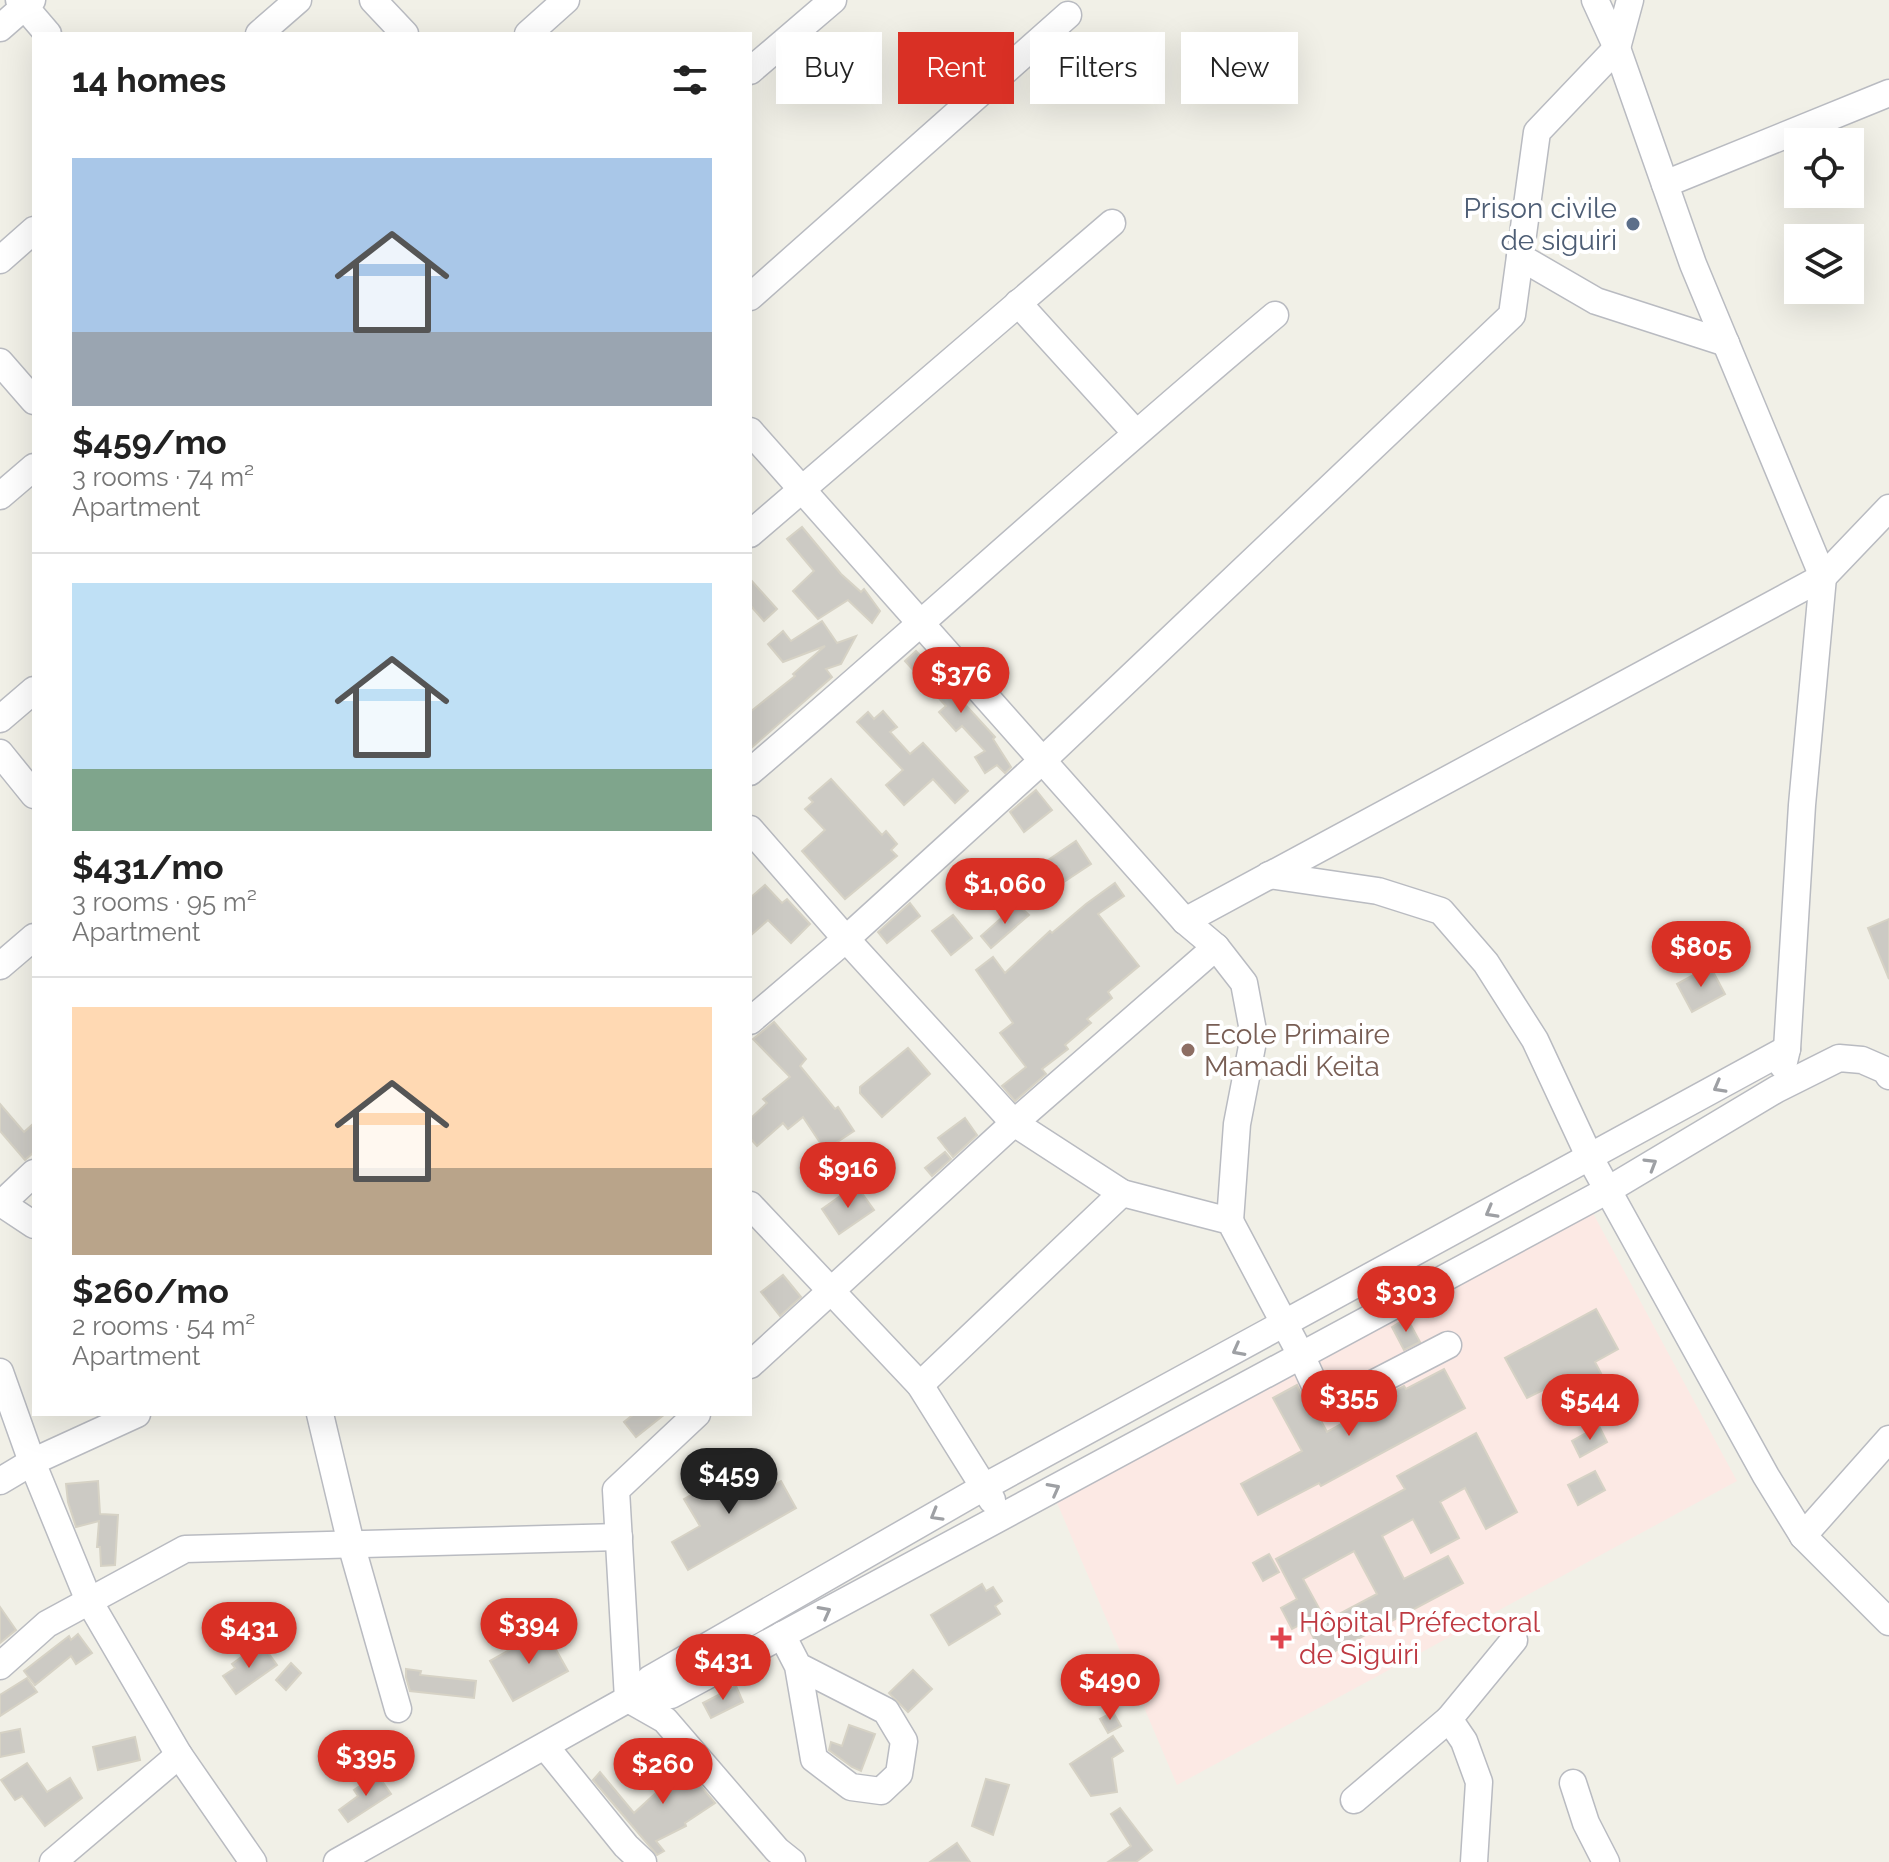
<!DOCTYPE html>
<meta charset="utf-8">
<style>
:root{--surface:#fff;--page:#f2f2f2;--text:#222;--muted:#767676;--line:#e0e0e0;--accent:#d93025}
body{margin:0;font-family:Raleway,sans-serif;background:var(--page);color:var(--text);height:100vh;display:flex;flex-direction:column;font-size:30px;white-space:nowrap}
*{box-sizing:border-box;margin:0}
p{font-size:26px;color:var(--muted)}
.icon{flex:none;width:44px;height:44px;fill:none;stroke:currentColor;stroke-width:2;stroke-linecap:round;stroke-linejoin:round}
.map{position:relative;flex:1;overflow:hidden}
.details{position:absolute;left:32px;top:32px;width:720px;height:1384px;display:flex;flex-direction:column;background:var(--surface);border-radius:0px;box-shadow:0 8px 32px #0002}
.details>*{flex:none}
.guide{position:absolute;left:776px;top:32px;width:760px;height:72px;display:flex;gap:16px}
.buttons{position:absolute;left:1784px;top:128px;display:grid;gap:16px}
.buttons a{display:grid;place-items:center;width:80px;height:80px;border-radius:0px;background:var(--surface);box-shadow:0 8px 32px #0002;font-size:40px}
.price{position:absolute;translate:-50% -68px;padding:0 18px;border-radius:28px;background:var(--accent);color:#fff;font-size:26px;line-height:52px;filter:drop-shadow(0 2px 4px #0008)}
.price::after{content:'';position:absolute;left:50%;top:48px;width:24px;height:18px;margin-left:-12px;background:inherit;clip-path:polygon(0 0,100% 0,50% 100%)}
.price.on{background:#222;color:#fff}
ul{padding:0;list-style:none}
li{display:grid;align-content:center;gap:16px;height:424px;padding:0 40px}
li+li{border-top:2px solid var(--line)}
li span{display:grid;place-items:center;height:248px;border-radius:0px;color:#555}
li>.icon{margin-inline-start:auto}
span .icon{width:144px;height:144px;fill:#fffc;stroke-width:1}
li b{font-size:34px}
h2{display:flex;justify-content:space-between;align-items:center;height:96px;padding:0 40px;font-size:34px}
.chip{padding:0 28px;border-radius:0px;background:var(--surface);box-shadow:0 8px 32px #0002;font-size:28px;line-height:72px}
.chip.on{background:var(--accent);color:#fff}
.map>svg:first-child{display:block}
</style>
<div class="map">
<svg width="1889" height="1862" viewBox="0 0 1889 1862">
<rect width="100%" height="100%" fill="#f1f0e7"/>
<polygon fill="#fce9e4" points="1587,1202 1737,1481 1177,1785 1052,1491"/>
<g fill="#cccac4" stroke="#d6d2c5" stroke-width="2" fill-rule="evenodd">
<polygon points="802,527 841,574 861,592 864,589 880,611 872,623 848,600 818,619 793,591 814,571 787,539"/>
<polygon points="750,579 777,609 764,621 750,605"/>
<polygon points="822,621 837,643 856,636 841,664 826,669 832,677 750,749 750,712 795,676 793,674 825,646 783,662 768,644 783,631 791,641"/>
<polygon points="916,651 995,737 993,739 1011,767 1005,773 997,765 985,773 975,757 985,751 962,726 956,731 939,712 946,706 905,661"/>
<polygon points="883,711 897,727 890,732 910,754 923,743 968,791 955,803 933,779 904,805 886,785 903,770 857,722 868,712 874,719"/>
<polygon points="831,779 882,835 886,831 897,844 891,850 897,856 845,899 802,851 825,830 805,809 813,802 809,798"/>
<polygon points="1036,790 1052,810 1024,832 1010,812"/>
<polygon points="1076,841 1091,864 1053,889 1038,867"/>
<polygon points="1115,883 1124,896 1098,914 1139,966 1108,992 1112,998 1087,1019 1091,1023 1065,1045 1068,1049 1042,1069 1046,1074 1015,1101 1002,1086 1026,1067 1000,1033 1013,1023 976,970 993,957 1005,973 1050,931 1052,933 1086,904"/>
<polygon points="765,885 782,903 787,899 810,924 791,943 768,920 750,936 750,898"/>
<polygon points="910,903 920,916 887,943 878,932"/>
<polygon points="1017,904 1029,915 991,948 981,936"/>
<polygon points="953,915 972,938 951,955 932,931"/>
<polygon points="1889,919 1889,979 1868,928"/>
<polygon points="1710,966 1725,994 1692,1012 1677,984"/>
<polygon points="774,1022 806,1059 800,1066 835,1109 838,1107 854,1131 825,1150 803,1117 788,1129 783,1123 757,1146 750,1138 750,1119 767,1103 763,1099 790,1077 753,1039"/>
<polygon points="908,1048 930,1074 882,1117 860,1093 860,1087"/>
<polygon points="0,1104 24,1132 34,1123 34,1152 25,1160 0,1131"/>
<polygon points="965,1118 977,1135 953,1157 938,1138"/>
<polygon points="945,1152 951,1159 932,1176 925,1168"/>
<polygon points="856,1185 874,1210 839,1234 822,1209"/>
<polygon points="783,1275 801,1297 780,1316 761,1292"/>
<polygon points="1596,1309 1618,1349 1595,1362 1604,1379 1558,1403 1549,1387 1527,1398 1505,1358"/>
<polygon points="1407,1318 1420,1342 1404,1350 1392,1327"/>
<polygon points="1444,1369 1465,1408 1321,1486 1319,1483 1258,1515 1241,1484 1302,1451 1273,1398 1297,1385 1307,1408 1319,1417 1327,1432 1389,1398 1387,1395 1404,1386 1406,1389"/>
<polygon points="634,1414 665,1414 636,1437 624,1422"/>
<polygon points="1599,1426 1607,1442 1580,1457 1572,1441"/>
<path d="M1476,1433L1517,1512L1486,1529L1465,1488L1440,1502L1459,1538L1431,1553L1413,1519L1382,1536L1404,1579L1448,1556L1463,1583L1324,1657L1305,1622L1292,1629L1281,1608L1297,1599L1276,1559L1405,1489L1397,1476ZM1354,1551L1377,1594L1326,1621L1303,1579Z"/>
<polygon points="738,1468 754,1496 781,1481 796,1508 688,1570 672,1542 700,1526 684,1499"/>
<polygon points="1595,1471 1605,1490 1578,1505 1568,1485"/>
<polygon points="98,1481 100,1514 118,1515 115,1565 101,1566 100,1547 97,1547 99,1521 76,1527 68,1502 66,1484"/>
<polygon points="1269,1554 1279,1572 1263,1581 1253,1563"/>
<polygon points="982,1584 986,1591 993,1587 1002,1601 995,1606 1000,1614 949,1645 931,1615"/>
<polygon points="0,1607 16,1630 0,1643"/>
<polygon points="545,1630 568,1671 513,1701 490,1661"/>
<polygon points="78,1634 92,1653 76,1664 71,1656 35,1685 24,1671 69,1636 71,1640"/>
<polygon points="264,1647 277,1665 236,1694 223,1676 235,1668 232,1664 250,1651 253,1655"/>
<polygon points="291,1663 301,1673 286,1690 276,1680"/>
<polygon points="406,1669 421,1671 420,1675 476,1681 474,1698 410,1691 406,1677"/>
<polygon points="913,1670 932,1689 908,1712 889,1693"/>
<polygon points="27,1678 37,1692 0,1716 0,1695"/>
<polygon points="736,1686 743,1702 711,1718 703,1703"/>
<polygon points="1113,1712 1121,1726 1108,1733 1100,1719"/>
<polygon points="849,1725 875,1734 861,1771 852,1767 829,1750 831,1742 842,1746"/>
<polygon points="20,1729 24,1752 0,1757 0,1733"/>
<polygon points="1113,1736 1123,1751 1112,1758 1117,1792 1091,1796 1070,1764"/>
<polygon points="135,1737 140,1760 98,1770 93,1747"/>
<polygon points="679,1760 715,1803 685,1823 686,1826 656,1841 664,1851 657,1855 593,1780 600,1772 634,1813 669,1781 664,1774"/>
<polygon points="27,1763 47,1792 70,1778 82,1798 45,1826 22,1796 15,1800 1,1780"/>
<polygon points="377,1774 391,1794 348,1822 339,1810 358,1796 354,1790"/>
<polygon points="986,1779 1009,1785 993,1835 972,1826"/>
<polygon points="1120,1808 1152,1850 1136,1862 1108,1862 1131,1846 1111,1814"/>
<polygon points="957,1843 970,1862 930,1862"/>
</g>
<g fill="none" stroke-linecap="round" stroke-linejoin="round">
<g stroke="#b9bbc1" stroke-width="29">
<g id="minor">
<polyline points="19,0 48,34"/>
<polyline points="373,0 405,34"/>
<polyline points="1595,0 1617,48 1693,264 1823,577 1802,805 1787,1049 1783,1066"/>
<polyline points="0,28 32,0"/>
<polyline points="259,34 298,0"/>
<polyline points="528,34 566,0"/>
<polyline points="750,71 833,0"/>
<polyline points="1665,184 1889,93"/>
<polyline points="1520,257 1596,301 1726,343"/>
<polyline points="0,260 34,230"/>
<polyline points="750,297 1068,15"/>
<polyline points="1018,303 1135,432"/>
<polyline points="0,362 34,401"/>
<polyline points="750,431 1185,921 1216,947 1244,983 1254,1036 1237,1124 1230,1221"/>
<polyline points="0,496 34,467"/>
<polyline points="750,534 1112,223"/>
<polyline points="0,719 34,690"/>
<polyline points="0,753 34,795"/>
<path d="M750,772C926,621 1097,464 1275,315"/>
<polyline points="750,829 846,939 1014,1123 1122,1193 1230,1221 1301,1355 1322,1401 1332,1405 1448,1345"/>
<polyline points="1269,875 1378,891 1441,911 1486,963 1535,1040 1590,1158 1766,1476 1803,1536 1889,1622"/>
<polyline points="1185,921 1823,577 1889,508"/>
<polyline points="0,966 34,937"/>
<polyline points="750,1021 846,939 1043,760 1512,315 1537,132 1617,48 1630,0"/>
<polyline points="1,1203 34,1225"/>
<polyline points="0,1205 34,1173"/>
<polyline points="750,1205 920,1385 992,1500"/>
<polyline points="750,1365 1014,1123 1216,947"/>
<polyline points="0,1372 32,1462 89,1601 179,1755 253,1862"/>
<polyline points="920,1385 1122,1193"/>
<polyline points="320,1414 351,1544 398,1709"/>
<polyline points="0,1481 32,1462 137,1414"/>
<polyline points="1803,1536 1889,1439"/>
<polyline points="782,1635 798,1666 814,1759 851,1787 881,1791 899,1774 904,1741 886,1711 798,1666"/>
<polyline points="0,1666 47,1624 185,1549 619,1537"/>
<polyline points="628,1699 671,1695 1608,1190 1777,1089 1839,1058 1862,1060 1885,1070 1889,1076"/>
<polyline points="628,1699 616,1490 697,1414"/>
<polyline points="628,1699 665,1720 777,1850 792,1862"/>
<polyline points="545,1746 626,1846 643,1862"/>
<polyline points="1573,1783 1586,1823 1606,1862"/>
<polyline points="1354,1800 1449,1719"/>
<polyline points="53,1862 179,1755"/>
<polyline points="337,1862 628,1699 650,1679 984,1487 1787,1049"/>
<polyline points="1474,1862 1479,1782 1464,1741 1449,1719 1514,1640"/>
</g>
</g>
<use href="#minor" stroke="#fff" stroke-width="26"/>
</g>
<defs><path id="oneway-chevron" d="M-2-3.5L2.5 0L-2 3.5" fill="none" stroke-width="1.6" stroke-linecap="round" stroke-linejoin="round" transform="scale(2)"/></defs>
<g stroke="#9ea0a4">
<use href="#oneway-chevron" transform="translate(1719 1087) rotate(151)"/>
<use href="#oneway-chevron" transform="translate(1651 1164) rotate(-31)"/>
<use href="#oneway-chevron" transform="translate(1491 1212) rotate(151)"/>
<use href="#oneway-chevron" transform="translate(1238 1350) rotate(152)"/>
<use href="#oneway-chevron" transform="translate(1054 1489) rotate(-28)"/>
<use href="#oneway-chevron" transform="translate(936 1515) rotate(150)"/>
<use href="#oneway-chevron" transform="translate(825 1612) rotate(-28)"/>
</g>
<circle fill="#5c6f8a" stroke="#fff" stroke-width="3" cx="1633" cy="224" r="8"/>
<circle fill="#8d6e63" stroke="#fff" stroke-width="3" cx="1188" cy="1050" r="8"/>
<path fill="#e0444e" stroke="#fff" stroke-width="3" d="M1277 1626h8v8h8v8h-8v8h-8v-8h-8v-8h8z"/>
<g text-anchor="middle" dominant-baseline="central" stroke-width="8" stroke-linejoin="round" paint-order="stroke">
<g font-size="28" fill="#4e5e75" stroke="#fff" text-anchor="end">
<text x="1617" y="208">Prison civile<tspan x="1617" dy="32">de siguiri</tspan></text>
</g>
<g font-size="28" fill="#785e54" stroke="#fff" text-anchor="start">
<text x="1204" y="1034">Ecole Primaire<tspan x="1204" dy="32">Mamadi Keita</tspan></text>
</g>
<g font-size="28" fill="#be3a42" stroke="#fff" text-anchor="start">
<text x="1299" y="1622">Hôpital Préfectoral<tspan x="1299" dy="32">de Siguiri</tspan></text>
</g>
</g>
</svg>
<div class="buttons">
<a><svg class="icon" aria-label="locate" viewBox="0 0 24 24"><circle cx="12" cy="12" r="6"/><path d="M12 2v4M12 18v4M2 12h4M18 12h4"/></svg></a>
<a><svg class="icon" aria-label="layers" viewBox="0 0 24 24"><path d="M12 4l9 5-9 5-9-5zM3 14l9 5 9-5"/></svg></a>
</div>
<b class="price" style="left:961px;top:715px">$376</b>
<b class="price" style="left:1005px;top:926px">$1,060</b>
<b class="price" style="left:1701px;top:989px">$805</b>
<b class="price" style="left:848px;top:1210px">$916</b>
<b class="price" style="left:1406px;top:1334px">$303</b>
<b class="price" style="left:1349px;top:1438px">$355</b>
<b class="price" style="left:1590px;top:1442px">$544</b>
<b class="price on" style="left:729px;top:1516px">$459</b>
<b class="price" style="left:529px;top:1666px">$394</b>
<b class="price" style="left:249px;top:1670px">$431</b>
<b class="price" style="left:723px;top:1702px">$431</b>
<b class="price" style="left:1110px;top:1722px">$490</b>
<b class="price" style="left:366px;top:1798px">$395</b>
<b class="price" style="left:663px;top:1806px">$260</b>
<div class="guide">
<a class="chip">Buy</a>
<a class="chip on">Rent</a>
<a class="chip">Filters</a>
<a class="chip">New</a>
</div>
<section class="details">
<h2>14 homes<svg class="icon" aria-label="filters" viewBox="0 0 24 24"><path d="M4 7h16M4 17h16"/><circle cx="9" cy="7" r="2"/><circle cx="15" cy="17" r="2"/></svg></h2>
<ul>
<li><span style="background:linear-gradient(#a9c7e8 70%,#9aa5b1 0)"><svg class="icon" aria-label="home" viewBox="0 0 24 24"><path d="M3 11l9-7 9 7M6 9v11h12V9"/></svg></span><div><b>$459/mo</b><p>3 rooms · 74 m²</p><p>Apartment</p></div></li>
<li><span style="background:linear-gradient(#bfe0f5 75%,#7fa58c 0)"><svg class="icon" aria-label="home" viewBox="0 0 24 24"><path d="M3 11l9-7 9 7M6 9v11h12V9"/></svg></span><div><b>$431/mo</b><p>3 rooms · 95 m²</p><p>Apartment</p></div></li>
<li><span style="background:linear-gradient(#ffd9b3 65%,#b9a48a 0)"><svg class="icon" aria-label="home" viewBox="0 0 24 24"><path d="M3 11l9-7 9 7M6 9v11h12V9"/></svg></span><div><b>$260/mo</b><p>2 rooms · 54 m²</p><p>Apartment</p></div></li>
</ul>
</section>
</div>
